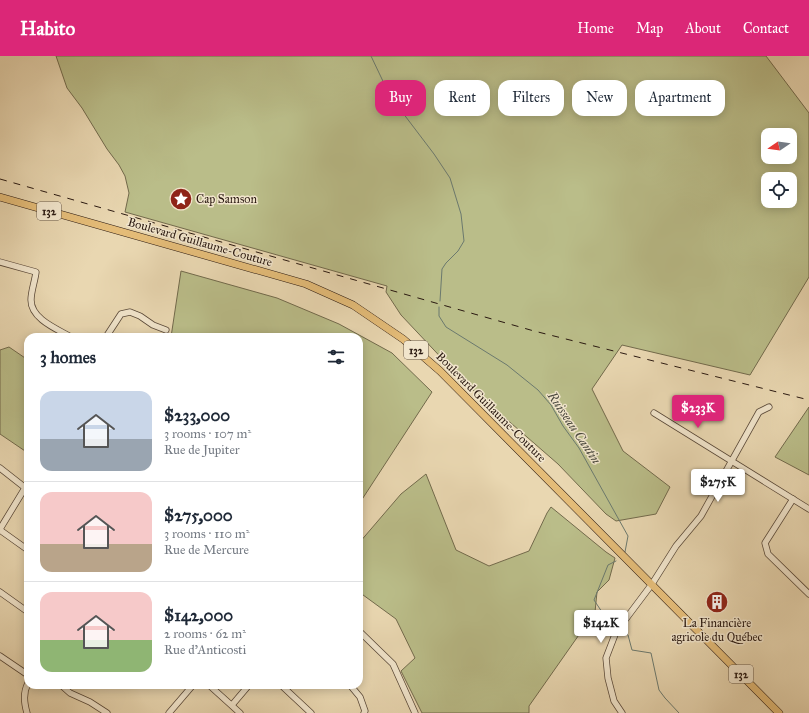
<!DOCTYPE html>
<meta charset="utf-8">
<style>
:root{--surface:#fff;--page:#f2f2f3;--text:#1f2937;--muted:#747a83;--line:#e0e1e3;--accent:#db2777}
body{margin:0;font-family:"IM FELL Great Primer",serif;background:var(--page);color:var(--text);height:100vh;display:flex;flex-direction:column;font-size:15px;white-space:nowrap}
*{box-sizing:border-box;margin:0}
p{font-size:13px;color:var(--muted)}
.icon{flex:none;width:22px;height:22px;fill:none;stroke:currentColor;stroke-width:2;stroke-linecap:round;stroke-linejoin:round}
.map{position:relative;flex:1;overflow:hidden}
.side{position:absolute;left:24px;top:277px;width:339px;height:356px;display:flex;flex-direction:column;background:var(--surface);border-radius:12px;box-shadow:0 2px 10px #0003}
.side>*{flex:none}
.hud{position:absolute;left:375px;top:24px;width:374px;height:36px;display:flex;gap:8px}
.needle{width:26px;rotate:257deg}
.buttons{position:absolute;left:761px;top:72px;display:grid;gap:8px}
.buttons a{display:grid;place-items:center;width:36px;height:36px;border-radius:8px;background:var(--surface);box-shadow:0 2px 10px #0003;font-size:20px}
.price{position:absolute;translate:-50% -34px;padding:0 9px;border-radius:4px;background:#fff;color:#222;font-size:13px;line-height:26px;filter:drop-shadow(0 1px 2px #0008)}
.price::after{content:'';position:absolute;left:50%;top:24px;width:12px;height:9px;margin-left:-6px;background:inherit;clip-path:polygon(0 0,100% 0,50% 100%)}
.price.selected{background:var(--accent);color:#fff}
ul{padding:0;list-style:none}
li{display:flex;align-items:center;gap:12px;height:100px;padding:0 16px}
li+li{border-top:1px solid var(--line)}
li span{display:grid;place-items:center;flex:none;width:112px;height:80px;border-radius:12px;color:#555}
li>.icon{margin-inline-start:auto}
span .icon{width:48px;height:48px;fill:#fffc;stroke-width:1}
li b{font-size:17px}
h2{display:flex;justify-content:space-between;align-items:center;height:48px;padding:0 16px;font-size:17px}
.tag{padding:0 14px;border-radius:12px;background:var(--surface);box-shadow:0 2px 10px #0003;font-size:14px;line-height:36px}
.tag.selected{background:var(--accent);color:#fff}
header{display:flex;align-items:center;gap:24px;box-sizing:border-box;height:56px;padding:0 20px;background:var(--accent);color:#fff}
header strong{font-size:19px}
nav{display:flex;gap:22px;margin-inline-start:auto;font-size:14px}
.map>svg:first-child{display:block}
</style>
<header>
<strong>Habito</strong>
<nav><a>Home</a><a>Map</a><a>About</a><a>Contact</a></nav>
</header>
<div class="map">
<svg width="809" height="657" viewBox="0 0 809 657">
<rect width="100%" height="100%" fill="#e9d7b1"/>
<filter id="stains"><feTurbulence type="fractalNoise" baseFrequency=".005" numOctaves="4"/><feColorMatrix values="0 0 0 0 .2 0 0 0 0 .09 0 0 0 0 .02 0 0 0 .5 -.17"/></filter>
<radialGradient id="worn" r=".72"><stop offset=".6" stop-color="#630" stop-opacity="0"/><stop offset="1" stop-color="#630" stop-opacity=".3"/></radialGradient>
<g fill="#babd89" stroke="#726a4c" fill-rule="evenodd">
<path d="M56,0H766L809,57V221L750,319L622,289L592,333L623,395L670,431L656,458L616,465L606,458L558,408L466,328L401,259L386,236L387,230L125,156L129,137L125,120L119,109L107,93L82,52L67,32ZM768,79H790V101H768ZM768,123H790V145H768Z"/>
<polygon points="181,215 277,242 339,268 392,297 432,336 359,448 359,281 171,281"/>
<polygon points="9,291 28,304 28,397 0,378 0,294"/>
<polygon points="809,351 809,419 775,401"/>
<polygon points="426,418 456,494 489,510 529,495 547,457 551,451 606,496 615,502 609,524 597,536 595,556 529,650 529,657 422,657 401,615 415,602 396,563 359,536 359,487 401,438"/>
</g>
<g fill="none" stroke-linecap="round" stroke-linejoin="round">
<g stroke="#6b796e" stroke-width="1">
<polyline points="371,0 390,40 434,98 450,122 461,158 464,185 458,195 446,207 442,213 440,245"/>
<polyline points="439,251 439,260 446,271 507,309 538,334 551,349 563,370 579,392 628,480 625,496"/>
<polyline points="616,505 608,509 594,544 602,556 617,569"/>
<polyline points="622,573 628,579 632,594 651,597 659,634 665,642 679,657"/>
</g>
<g stroke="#594838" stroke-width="7">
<g id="minor">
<path d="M0,206L36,216C35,225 31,235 31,244C31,263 57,273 71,281"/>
<polyline points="106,281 121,258 130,256 140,260 153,269 166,274"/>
<polyline points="654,357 809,453"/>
<polyline points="0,412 28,434"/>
<polyline points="793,443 765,487 768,498 809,538"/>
<polyline points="0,473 28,427"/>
<polyline points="0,474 28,494"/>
<polyline points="0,536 28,556"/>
<polyline points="359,575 393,608 415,657"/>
<polyline points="0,600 28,619"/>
<polyline points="61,629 70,637 90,646 107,657"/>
<polyline points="209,629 240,657"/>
<polyline points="281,629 311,657"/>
<polyline points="350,629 360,641 365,655 364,657"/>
<polyline points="232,649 249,629"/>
<path d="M27,657C24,646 23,637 28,627"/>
<polyline points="169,657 193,629"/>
<polyline points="622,657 614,645 608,622 606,602 616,576 652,528 676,490 701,460 759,356 769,351"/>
</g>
</g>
<g stroke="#291810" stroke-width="8">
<polyline id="major" points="0,141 306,228 353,249 403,283 440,315 779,657"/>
</g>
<use href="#minor" stroke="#f1e5cc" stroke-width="5.5"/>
<use href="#major" stroke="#e4bc78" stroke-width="7"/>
<polyline stroke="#291810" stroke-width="1" stroke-dasharray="7 7" stroke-linecap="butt" points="0,123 534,275 809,344"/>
</g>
<defs>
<g id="sight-disc" transform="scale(1.15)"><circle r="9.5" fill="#8f2418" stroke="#f1e5cc"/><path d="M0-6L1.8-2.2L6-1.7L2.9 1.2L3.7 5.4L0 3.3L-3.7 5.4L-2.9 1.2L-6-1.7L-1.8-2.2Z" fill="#fff"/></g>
<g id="building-disc" transform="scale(1.15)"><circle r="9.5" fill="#8f2418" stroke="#f1e5cc"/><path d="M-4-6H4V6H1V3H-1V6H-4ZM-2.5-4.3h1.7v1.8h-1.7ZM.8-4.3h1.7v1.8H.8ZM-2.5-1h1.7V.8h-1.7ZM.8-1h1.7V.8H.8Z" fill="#fff"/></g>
</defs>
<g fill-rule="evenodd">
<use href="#sight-disc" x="181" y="143"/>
<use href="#building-disc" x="717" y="546"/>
</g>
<g text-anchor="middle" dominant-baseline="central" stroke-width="3" stroke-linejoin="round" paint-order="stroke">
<g fill="#f1e5cc" stroke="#655648" stroke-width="1">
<rect x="37" y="146" width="24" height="18" rx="3"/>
<rect x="404" y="285" width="24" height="18" rx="3"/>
<rect x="729" y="609" width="24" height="18" rx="3"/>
</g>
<g font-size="11" font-weight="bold" fill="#291810">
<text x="49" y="155">132</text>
<text x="416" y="294">132</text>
<text x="741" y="618">132</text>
</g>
<g font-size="12" fill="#291810" stroke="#f1e5cc" text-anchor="start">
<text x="196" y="143">Cap Samson</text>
<text x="717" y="567" text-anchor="middle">La Financière<tspan x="717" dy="14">agricole du Québec</tspan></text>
</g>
<g font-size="12" fill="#291810" stroke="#f1e5cc">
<text transform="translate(200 186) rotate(16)">Boulevard Guillaume-Couture</text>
<text transform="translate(491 351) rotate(45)">Boulevard Guillaume-Couture</text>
</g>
<g font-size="13" font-style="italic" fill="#4a493f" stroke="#f1e5cc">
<text transform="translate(574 372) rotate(56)">Ruisseau Cantin</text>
</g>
</g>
<rect width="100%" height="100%" filter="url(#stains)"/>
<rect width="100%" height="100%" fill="url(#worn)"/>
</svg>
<div class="buttons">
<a><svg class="needle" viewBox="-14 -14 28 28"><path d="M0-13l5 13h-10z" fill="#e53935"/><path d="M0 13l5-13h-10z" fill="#747a83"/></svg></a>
<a><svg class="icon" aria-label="locate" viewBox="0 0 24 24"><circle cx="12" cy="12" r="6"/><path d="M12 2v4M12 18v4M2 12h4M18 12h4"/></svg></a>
</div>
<b class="price selected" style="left:698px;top:373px">$233K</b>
<b class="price" style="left:718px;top:447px">$275K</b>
<b class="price" style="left:601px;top:588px">$142K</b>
<div class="hud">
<a class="tag selected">Buy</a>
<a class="tag">Rent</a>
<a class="tag">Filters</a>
<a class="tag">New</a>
<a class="tag">Apartment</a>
</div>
<section class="side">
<h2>3 homes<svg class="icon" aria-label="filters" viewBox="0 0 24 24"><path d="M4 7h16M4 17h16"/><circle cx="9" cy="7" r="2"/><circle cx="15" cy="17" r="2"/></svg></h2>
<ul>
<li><span style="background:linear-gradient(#c9d6e8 60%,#9aa5b1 0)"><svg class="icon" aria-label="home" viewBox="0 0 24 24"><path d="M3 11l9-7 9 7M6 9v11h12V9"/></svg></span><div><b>$233,000</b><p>3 rooms · 107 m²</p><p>Rue de Jupiter</p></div></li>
<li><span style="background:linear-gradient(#f6c9c9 65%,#b9a48a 0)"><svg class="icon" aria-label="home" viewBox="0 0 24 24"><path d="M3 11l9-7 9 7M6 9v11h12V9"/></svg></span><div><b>$275,000</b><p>3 rooms · 110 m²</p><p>Rue de Mercure</p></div></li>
<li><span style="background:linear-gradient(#f6c9c9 60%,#8fb573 0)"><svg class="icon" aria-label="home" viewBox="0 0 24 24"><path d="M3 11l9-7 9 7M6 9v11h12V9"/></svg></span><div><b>$142,000</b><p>2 rooms · 62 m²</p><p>Rue d'Anticosti</p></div></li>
</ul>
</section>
</div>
